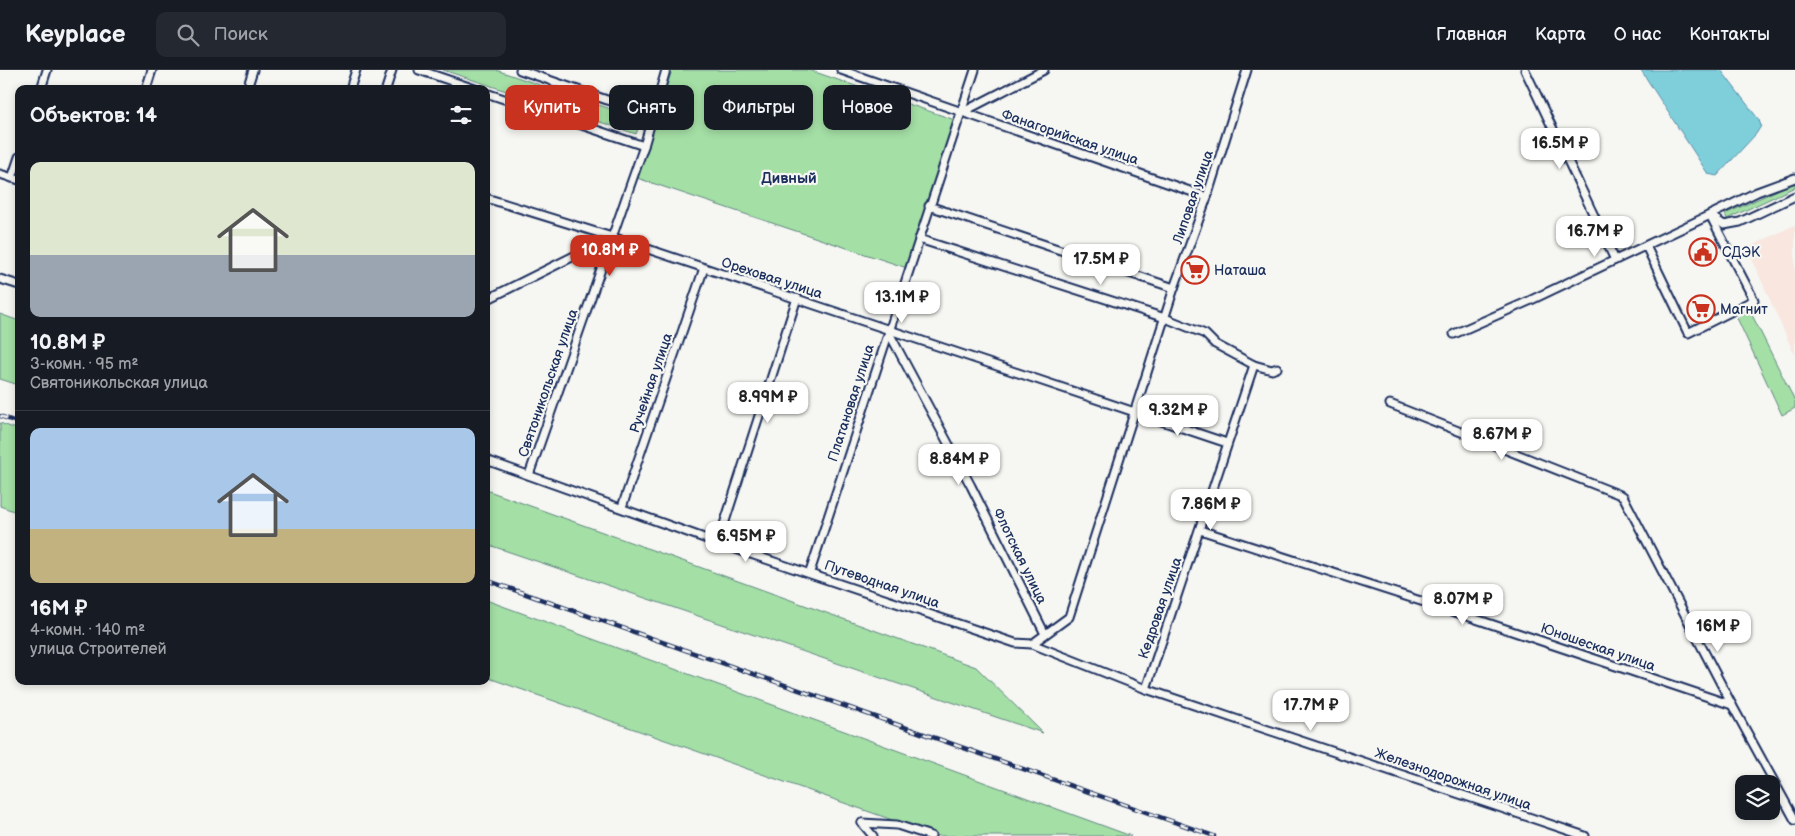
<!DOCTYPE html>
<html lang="ru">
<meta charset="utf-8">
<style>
:root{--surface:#171b24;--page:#242831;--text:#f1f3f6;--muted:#9ea1a6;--line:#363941;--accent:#c8321e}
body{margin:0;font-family:"Balsamiq Sans",sans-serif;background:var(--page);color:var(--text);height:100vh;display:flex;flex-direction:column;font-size:19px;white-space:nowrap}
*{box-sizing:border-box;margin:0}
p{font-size:16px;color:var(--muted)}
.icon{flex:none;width:28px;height:28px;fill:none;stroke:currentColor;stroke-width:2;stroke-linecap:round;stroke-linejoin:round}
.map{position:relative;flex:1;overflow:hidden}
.sheet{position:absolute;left:15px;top:15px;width:475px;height:600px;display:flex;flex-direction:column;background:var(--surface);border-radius:10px;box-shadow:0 2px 8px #0003}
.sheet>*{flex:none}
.banner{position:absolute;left:505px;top:15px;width:475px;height:45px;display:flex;gap:10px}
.controls{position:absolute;left:1735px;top:705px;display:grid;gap:10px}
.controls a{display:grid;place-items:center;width:45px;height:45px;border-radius:10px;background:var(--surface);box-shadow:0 2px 8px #0003;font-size:25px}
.price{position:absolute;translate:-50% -42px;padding:0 11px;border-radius:10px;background:#fff;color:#222;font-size:16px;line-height:32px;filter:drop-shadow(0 1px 2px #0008)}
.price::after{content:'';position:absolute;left:50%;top:30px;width:15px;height:11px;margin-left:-8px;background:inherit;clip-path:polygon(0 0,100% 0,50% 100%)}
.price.current{background:var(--accent);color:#fff}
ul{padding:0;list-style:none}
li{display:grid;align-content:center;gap:10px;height:265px;padding:0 15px}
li+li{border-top:1px solid var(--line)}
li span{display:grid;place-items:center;height:155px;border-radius:10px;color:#555}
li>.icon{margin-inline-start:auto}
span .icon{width:90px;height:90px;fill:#fffc;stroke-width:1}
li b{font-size:21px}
h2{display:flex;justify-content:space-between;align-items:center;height:60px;padding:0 15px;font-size:21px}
.tag{padding:0 18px;border-radius:10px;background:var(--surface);box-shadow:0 2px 8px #0003;font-size:18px;line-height:45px}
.tag.current{background:var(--accent);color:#fff}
header{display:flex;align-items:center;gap:30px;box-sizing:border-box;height:70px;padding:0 25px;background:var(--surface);border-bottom:1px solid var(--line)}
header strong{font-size:24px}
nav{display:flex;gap:28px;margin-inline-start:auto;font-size:18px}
.search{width:350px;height:45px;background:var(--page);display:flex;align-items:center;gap:12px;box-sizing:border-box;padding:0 18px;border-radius:10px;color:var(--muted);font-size:19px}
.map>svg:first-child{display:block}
</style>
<header>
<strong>Keyplace</strong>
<div class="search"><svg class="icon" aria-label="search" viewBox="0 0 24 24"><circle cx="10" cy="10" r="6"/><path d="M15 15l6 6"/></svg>Поиск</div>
<nav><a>Главная</a><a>Карта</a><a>О нас</a><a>Контакты</a></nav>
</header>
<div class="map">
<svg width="1795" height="766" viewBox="0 0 1795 766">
<rect width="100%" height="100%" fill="#f6f6f2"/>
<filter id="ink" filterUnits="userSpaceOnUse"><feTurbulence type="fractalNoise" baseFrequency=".02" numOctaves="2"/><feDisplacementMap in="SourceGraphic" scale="10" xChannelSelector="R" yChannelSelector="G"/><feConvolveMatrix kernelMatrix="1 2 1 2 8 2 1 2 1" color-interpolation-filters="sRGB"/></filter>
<g filter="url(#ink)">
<polygon fill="#f8e6df" points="1795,155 1795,286 1747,178"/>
<g fill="#a4dfa5" stroke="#608782">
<polygon points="443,0 496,0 637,48 640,53 636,64"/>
<polygon points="672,0 809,0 955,50 907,198 637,108"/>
<polygon points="1795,112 1795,117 1727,149 1725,144"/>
<polygon points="1750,241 1795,331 1795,338 1782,345 1737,248"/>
<polygon points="0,244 19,251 19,315 0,309"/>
<polygon points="0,353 19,360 19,443 0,436"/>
<polygon points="486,420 976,597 1043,663 486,474"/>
<polygon points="486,530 1131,766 938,766 486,607"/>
</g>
<polygon fill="#7fcfdb" stroke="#578fa9" points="1641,0 1721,0 1759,50 1761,56 1756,64 1717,106 1708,104"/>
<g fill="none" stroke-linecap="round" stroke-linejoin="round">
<g stroke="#1b2f5e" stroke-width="11">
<g id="minor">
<polyline points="419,0 475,19"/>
<polyline points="520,0 607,30 654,43"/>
<polyline points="841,0 1207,127"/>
<polyline points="1525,0 1615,190"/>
<polyline points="41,19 47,0"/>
<polyline points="146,19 152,0"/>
<polyline points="247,19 253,0"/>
<polyline points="350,19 356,0"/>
<polyline points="386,19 392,0"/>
<polyline points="486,23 644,76"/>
<polyline points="961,43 1044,0"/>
<polyline points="0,104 19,110"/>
<polyline points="12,108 19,87"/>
<polyline points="486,128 612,167 1227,373"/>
<polyline points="929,136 1174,218"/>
<polyline points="919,169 1165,248 1205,264 1215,274 1254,295 1272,300 1277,298"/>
<polyline points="1646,176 1688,263 1754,230 1710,145 1757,122 1795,108"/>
<polyline points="0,209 19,215"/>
<polyline points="486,230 612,167"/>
<polyline points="888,261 971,416 1045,564"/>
<polyline points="1454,264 1529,231 1710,145 1724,155 1740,152 1795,126"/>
<polyline points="1390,334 1623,426 1732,635 1795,750"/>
<polyline points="486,390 718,473 1015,573 1032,574 1069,547 1174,218 1207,127 1247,0"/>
<polyline points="529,405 644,76 666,0"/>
<polyline points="622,437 704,198"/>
<polyline points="1200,460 1458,543 1732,635"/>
<polyline points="718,473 797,228"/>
<polyline points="810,502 975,0"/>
<polyline points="1032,574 1146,619 1585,766"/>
<polyline points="1146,619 1254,295"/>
<polyline points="862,753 897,755 931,766"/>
<polyline points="862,753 873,766"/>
</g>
</g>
<use href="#minor" stroke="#f6f6f2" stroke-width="7"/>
<g stroke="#1b2f5e" stroke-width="4.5">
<g id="rail">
<polyline points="0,346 19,353"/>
<polyline points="486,510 1214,766"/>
</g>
</g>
<use href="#rail" stroke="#f6f6f2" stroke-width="2.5" stroke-dasharray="8" stroke-linecap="butt"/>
</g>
</g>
<defs>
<g id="civic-ring" transform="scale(1.4375)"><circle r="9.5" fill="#f6f6f2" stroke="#c8321e" stroke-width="1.5"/><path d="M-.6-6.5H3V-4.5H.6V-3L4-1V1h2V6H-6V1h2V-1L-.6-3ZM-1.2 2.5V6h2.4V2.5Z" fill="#c8321e"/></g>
<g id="supermarket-ring" transform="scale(1.4375)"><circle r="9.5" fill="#f6f6f2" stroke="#c8321e" stroke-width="1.5"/><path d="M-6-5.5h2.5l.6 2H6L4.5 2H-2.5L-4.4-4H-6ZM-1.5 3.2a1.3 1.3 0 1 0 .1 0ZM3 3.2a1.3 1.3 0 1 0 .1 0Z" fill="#c8321e"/></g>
</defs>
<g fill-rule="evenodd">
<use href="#civic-ring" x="1703" y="182"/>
<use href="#supermarket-ring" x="1195" y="200"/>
<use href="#supermarket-ring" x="1701" y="239"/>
</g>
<g text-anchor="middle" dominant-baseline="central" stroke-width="4.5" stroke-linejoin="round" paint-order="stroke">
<g font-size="14" fill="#1b2f5e" stroke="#f6f6f2">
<text transform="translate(1070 67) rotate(19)">Фанагорийская улица</text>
<text transform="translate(1193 127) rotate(-71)">Липовая улица</text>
<text transform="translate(772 208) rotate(18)">Ореховая улица</text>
<text transform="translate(548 313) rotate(-71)">Святоникольская улица</text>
<text transform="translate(651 313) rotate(-71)">Ручейная улица</text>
<text transform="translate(851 333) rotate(-72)">Платановая улица</text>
<text transform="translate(1020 486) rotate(64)">Флотская улица</text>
<text transform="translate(882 514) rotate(19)">Путеводная улица</text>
<text transform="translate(1160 538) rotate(-71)">Кедровая улица</text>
<text transform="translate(1598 577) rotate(19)">Юношеская улица</text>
<text transform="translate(1453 709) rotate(19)">Железнодорожная улица</text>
</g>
<g font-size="14" fill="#1b2f5e" stroke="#f6f6f2" text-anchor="start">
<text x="1722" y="182">СДЭК</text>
<text x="1214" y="200">Наташа</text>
<text x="1720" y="239">Магнит</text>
</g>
<g font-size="15" font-weight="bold" fill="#1b2f5e" stroke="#f6f6f2">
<text x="789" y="108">Дивный</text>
</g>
</g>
</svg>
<div class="controls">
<a><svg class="icon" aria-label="layers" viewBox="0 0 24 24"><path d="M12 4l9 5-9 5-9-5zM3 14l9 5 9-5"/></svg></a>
</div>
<b class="price" style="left:1560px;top:100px">16.5M ₽</b>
<b class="price" style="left:1595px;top:188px">16.7M ₽</b>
<b class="price current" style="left:610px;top:207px">10.8M ₽</b>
<b class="price" style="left:1101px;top:216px">17.5M ₽</b>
<b class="price" style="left:902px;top:254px">13.1M ₽</b>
<b class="price" style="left:768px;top:354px">8.99M ₽</b>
<b class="price" style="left:1178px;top:367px">9.32M ₽</b>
<b class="price" style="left:1502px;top:391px">8.67M ₽</b>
<b class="price" style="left:959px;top:416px">8.84M ₽</b>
<b class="price" style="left:1211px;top:461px">7.86M ₽</b>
<b class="price" style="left:746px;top:493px">6.95M ₽</b>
<b class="price" style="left:1463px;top:556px">8.07M ₽</b>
<b class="price" style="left:1718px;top:583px">16M ₽</b>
<b class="price" style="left:1311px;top:662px">17.7M ₽</b>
<div class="banner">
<a class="tag current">Купить</a>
<a class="tag">Снять</a>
<a class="tag">Фильтры</a>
<a class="tag">Новое</a>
</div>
<section class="sheet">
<h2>Объектов: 14<svg class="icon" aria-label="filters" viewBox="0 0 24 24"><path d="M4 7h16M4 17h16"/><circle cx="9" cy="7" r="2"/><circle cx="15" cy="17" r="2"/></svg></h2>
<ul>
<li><span style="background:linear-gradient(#dfe7d0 60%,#9aa5b1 0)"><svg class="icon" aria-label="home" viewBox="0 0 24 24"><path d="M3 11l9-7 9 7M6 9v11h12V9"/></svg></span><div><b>10.8M ₽</b><p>3-комн. · 95 m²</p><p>Святоникольская улица</p></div></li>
<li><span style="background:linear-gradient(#a9c7e8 65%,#c2b280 0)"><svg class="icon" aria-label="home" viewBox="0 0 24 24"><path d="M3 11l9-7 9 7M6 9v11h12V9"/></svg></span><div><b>16M ₽</b><p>4-комн. · 140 m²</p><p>улица Строителей</p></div></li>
</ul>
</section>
</div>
